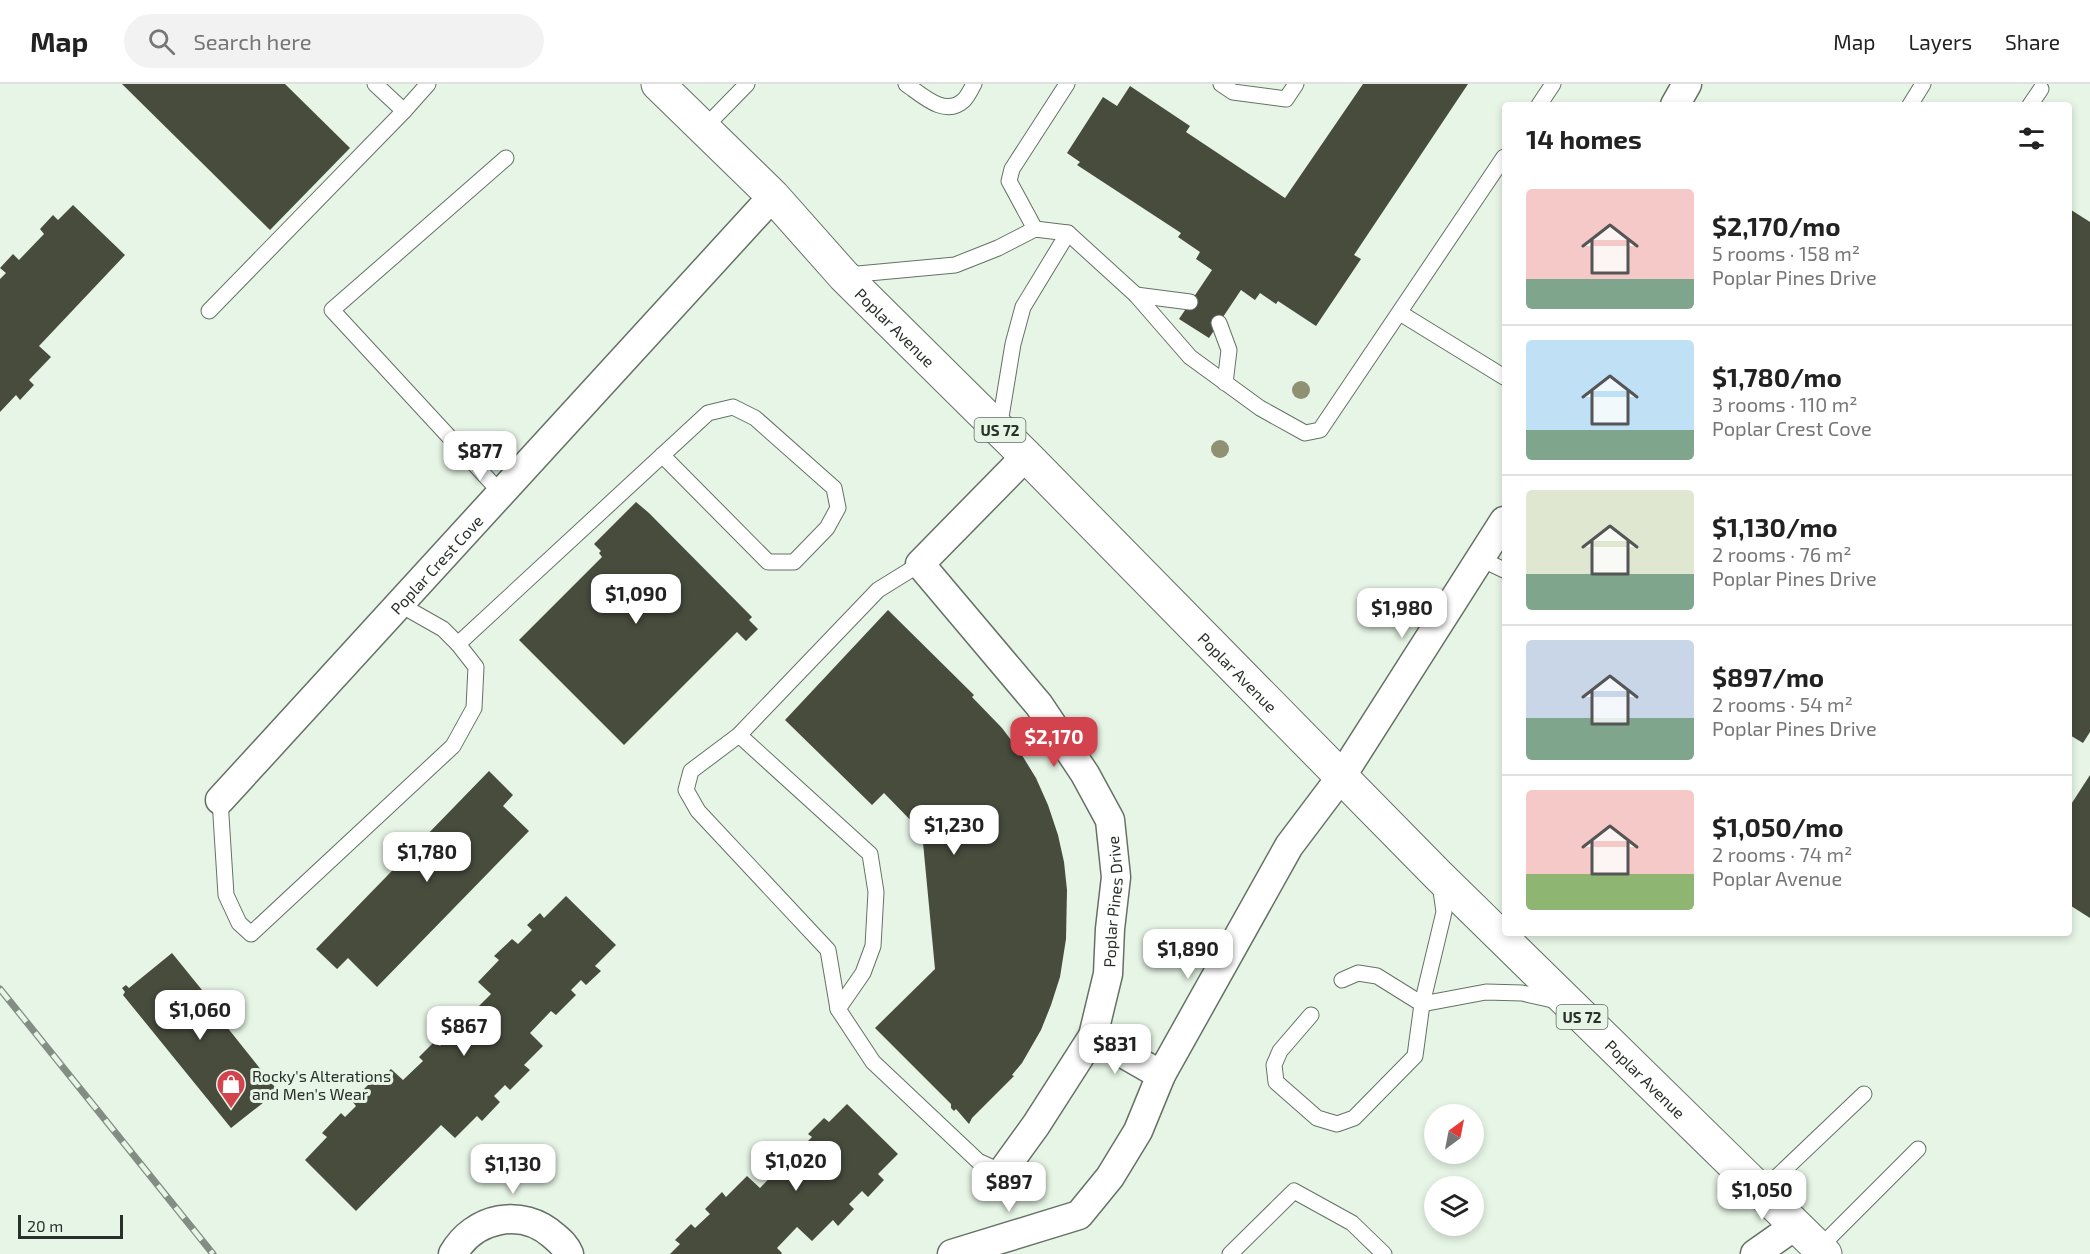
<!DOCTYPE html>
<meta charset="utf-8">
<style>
:root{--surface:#fff;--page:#f2f2f2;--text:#222;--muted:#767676;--line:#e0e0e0;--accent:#d3434d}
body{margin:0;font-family:"Exo 2",sans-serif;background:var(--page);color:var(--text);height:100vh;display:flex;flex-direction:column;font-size:22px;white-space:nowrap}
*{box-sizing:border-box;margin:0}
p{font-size:20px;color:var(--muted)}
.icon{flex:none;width:33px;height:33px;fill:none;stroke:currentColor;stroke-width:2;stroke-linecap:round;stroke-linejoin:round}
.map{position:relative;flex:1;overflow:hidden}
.side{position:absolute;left:1502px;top:18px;width:570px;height:834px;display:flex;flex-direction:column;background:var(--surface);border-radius:6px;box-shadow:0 3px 9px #0003}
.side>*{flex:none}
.needle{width:39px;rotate:32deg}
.buttons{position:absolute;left:1424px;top:1020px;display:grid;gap:12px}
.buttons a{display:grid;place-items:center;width:60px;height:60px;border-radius:50%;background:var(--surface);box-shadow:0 3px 9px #0003;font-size:30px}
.scale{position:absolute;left:18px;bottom:15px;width:105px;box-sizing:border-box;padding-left:6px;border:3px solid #292f29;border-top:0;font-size:16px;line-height:21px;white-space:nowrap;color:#292f29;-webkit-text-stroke:4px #e6f5e6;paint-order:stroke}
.price{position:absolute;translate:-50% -51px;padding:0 14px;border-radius:12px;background:#fff;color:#222;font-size:20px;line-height:39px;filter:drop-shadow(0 2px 3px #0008)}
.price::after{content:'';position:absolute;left:50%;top:36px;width:18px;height:14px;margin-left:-9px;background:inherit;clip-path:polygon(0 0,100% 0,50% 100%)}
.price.current{background:var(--accent);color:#fff}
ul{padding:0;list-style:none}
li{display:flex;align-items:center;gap:18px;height:150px;padding:0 24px}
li+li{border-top:2px solid var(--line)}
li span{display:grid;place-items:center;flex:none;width:168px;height:120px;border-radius:6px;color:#555}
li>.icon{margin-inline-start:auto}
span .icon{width:72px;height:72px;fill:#fffc;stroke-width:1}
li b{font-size:26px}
h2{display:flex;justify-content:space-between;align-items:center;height:72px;padding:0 24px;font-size:26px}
header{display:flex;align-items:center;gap:36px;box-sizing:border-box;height:84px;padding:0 30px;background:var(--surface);border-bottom:2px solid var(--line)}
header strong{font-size:28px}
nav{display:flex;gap:33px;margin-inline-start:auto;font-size:21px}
.search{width:420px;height:54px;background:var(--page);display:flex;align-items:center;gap:15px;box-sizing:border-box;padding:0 21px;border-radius:33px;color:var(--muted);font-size:22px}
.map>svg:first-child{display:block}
</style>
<header>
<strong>Map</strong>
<div class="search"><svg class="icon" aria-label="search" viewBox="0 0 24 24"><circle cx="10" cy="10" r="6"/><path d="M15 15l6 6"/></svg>Search here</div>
<nav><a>Map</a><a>Layers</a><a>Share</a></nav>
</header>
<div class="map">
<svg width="2090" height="1170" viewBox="0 0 2090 1170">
<rect width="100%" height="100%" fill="#e6f5e6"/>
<g fill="#484c3d">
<polygon points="122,0 285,0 350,64 270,146"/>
<polygon points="1363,0 1468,0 1354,171 1361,175 1316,242 1278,217 1276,220 1260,209 1255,216 1241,206 1209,254 1179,235 1212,186 1196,175 1200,168 1178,153 1181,149 1077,81 1080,78 1067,69 1103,13 1117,22 1130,2 1190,42 1186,48 1285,114"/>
<polygon points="73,121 125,171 39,262 51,273 29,296 34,301 20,316 16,311 0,328 0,195 6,189 0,184 13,170 19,176 44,150 40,145 53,131 58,136"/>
<polygon points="2068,124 2090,138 2090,648 2083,659 2068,650"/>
<polygon points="636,418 649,429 752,533 749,536 758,545 746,557 737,548 624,661 519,556 602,473 599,469 601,467 594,460"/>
<polygon points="888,526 974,611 972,613 1002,644 1020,668 1036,694 1048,721 1058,751 1064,778 1067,806 1066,855 1060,893 1051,921 1041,946 1022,979 1012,991 1014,992 972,1034 969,1040 956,1025 954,1027 951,1024 951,1020 875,944 935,885 922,748 884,709 872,721 785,636"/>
<polygon points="489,687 513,711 503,722 529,747 377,903 348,874 337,885 316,865"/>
<polygon points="2090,691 2090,834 2068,820 2068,725"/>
<polygon points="566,812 616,861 595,882 601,887 586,901 581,896 571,906 576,911 556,931 551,927 530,949 543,962 524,981 530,986 510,1006 505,1001 494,1012 500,1018 482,1037 477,1032 455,1054 441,1041 356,1127 305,1076 327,1053 322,1049 341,1029 345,1033 356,1022 352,1017 376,993 379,997 391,985 403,996 423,977 419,973 435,957 440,962 454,947 450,942 465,927 469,932 491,910 478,898 499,876 494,872 512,855 518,860 532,846 527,841 540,829 544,834"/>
<polygon points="172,869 202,906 199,908 278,1007 231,1044 123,911 125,908 122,904 126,901 129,904"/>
<polygon points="847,1020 898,1070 878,1090 884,1096 868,1113 862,1107 849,1120 854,1125 838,1142 833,1136 812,1157 797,1143 777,1164 782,1169 781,1170 670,1170 680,1160 675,1156 691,1140 695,1144 710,1130 705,1125 722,1108 726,1113 747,1092 760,1104 779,1084 776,1080 791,1066 795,1070 812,1053 808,1050 824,1034 829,1038"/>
</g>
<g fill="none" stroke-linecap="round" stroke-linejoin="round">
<g stroke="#647265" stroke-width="17">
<g id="lane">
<polyline points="375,0 404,27 428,0"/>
<path d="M906,0C922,11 945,34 964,16C968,12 971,5 974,0"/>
<polyline points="1221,0 1233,8 1286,15 1296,0"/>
<polyline points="1539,21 1553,0"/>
<polyline points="1910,21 1923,0"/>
<polyline points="2030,21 2041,5"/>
<polyline points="704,44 747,0"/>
<polyline points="1035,145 1009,97 1012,85 1067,0"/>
<polyline points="1068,149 1136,211 1190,273 1260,324 1305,349 1320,346 1504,73"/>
<polyline points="847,191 955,181 998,164 1035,145 1068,149 1023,223 1013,260 999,345"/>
<polyline points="1136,211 1190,218"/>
<polyline points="209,227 404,27"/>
<polyline points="1400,229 1504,293"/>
<polyline points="1219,239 1229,266 1225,299"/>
<polyline points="501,409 332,226 506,74"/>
<polyline points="1481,475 1504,486"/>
<polyline points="920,480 878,506 739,651 691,687 686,706 698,727 828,866 838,925 873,978 978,1077 1002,1088"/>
<polyline points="399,520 443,545 458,560 708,329 733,323 755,334 834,404 838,424 827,444 794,478 768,478 662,371"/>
<polyline points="739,651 870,770 876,808 873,862 863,889 838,925"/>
<polyline points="220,716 226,811 239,839 251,850 453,662 474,624 476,583 458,560"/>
<polyline points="1342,896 1358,889 1377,892 1422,920 1486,908 1522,909 1557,917"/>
<polyline points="1311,931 1280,967 1274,981 1276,998 1317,1034 1337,1040 1354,1034 1415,972 1422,920 1444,828 1440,800"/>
<polyline points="1762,1107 1864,1010"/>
<polyline points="1819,1164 1918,1065"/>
<polyline points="1230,1170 1294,1107 1352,1139 1384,1170"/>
</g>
</g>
<g stroke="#647265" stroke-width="31">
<g id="street">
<polyline points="1675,21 1687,0"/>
<path id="s1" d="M220,716L773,112"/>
<polyline points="1093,952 1161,991"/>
<path id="s2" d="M1002,1088L1036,1041L1093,952L1108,890L1110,845L1116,793L1110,736L1085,690L1039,621L920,480L1026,372"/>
<path d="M453,1170C474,1133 522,1123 554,1152C561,1158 566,1162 569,1170"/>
<polyline points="952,1170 1079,1131 1110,1093 1138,1047 1161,991 1289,762 1341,693 1504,437"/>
<polyline points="1755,1170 1796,1141"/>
</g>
</g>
<g stroke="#647265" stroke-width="35">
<g id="primary">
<path id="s3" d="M658,0L773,112L844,192L1026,372L1438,791L1825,1170"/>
</g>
</g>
<use href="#lane" stroke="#fff" stroke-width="15"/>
<use href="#street" stroke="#fff" stroke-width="28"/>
<use href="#primary" stroke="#fff" stroke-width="33"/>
<g stroke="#838d83" stroke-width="7">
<polyline id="rail" points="0,905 213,1170"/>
</g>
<use href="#rail" stroke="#e6f5e6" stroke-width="4.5" stroke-dasharray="14" stroke-linecap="butt"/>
</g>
<g fill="#909173">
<circle cx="1301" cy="306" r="9"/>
<circle cx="1220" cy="365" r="9"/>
</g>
<defs>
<g id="shop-pin" transform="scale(1.5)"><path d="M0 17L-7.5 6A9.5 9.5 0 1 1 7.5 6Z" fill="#d3434d" stroke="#e6f5e6"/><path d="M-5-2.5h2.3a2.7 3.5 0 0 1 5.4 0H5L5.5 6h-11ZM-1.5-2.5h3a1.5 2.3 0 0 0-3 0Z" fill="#fff"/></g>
</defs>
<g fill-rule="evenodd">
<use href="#shop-pin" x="231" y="1000"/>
</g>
<g text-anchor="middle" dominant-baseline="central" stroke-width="6" stroke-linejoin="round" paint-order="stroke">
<g fill="#e6f5e6" stroke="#626a62" stroke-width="1.5">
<rect x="974.5" y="334" width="51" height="24" rx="4.5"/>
<rect x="1556.5" y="921" width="51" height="24" rx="4.5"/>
</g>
<g font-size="15" font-weight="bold" fill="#292f29">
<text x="1000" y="346">US 72</text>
<text x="1582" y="933">US 72</text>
</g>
<g font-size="16" fill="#292f29" stroke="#e6f5e6">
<text stroke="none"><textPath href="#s3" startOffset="340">Poplar Avenue</textPath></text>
<text stroke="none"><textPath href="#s1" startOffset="320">Poplar Crest Cove</textPath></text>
<text stroke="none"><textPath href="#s3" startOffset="826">Poplar Avenue</textPath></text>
<text stroke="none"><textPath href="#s2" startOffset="300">Poplar Pines Drive</textPath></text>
<text stroke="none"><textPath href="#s3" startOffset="1402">Poplar Avenue</textPath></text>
</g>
<g font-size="16" fill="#292f29" stroke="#e6f5e6" text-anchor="start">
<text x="252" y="991">Rocky's Alterations<tspan x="252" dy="18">and Men's Wear</tspan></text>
</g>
</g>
</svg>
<div class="buttons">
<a><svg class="needle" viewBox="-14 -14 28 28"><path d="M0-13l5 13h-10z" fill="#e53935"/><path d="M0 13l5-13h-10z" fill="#767676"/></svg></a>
<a><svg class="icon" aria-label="layers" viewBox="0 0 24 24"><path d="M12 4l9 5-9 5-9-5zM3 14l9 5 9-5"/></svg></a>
</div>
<div class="scale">20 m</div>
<b class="price" style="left:480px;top:398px">$877</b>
<b class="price" style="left:636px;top:541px">$1,090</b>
<b class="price" style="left:1402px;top:555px">$1,980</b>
<b class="price current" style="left:1054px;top:684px">$2,170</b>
<b class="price" style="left:954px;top:772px">$1,230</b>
<b class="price" style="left:427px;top:799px">$1,780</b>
<b class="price" style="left:1188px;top:896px">$1,890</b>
<b class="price" style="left:200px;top:957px">$1,060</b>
<b class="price" style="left:464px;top:973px">$867</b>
<b class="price" style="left:1115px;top:991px">$831</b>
<b class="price" style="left:796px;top:1108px">$1,020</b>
<b class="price" style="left:513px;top:1111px">$1,130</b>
<b class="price" style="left:1009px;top:1129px">$897</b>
<b class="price" style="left:1762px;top:1137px">$1,050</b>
<section class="side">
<h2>14 homes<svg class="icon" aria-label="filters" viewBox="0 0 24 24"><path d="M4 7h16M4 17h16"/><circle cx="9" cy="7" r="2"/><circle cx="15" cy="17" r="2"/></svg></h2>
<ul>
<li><span style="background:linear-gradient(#f6c9c9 75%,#7fa58c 0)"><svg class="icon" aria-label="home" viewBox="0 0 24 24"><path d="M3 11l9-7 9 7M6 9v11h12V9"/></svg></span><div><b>$2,170/mo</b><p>5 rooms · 158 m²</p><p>Poplar Pines Drive</p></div></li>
<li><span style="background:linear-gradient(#bfe0f5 75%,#7fa58c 0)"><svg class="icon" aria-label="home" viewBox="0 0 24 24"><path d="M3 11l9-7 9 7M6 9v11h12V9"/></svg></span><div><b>$1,780/mo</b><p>3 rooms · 110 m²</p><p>Poplar Crest Cove</p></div></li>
<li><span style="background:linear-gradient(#dfe7d0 70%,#7fa58c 0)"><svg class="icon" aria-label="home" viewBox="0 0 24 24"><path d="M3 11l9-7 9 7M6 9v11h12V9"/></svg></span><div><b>$1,130/mo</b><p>2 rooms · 76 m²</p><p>Poplar Pines Drive</p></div></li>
<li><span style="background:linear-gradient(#c9d6e8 65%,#7fa58c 0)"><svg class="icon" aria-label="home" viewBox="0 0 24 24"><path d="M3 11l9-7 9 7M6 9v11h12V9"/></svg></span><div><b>$897/mo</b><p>2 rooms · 54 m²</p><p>Poplar Pines Drive</p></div></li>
<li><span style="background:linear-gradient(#f6c9c9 70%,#8fb573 0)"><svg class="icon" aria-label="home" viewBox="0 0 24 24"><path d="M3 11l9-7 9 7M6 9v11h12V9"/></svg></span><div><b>$1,050/mo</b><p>2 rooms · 74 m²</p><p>Poplar Avenue</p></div></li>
</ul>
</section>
</div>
